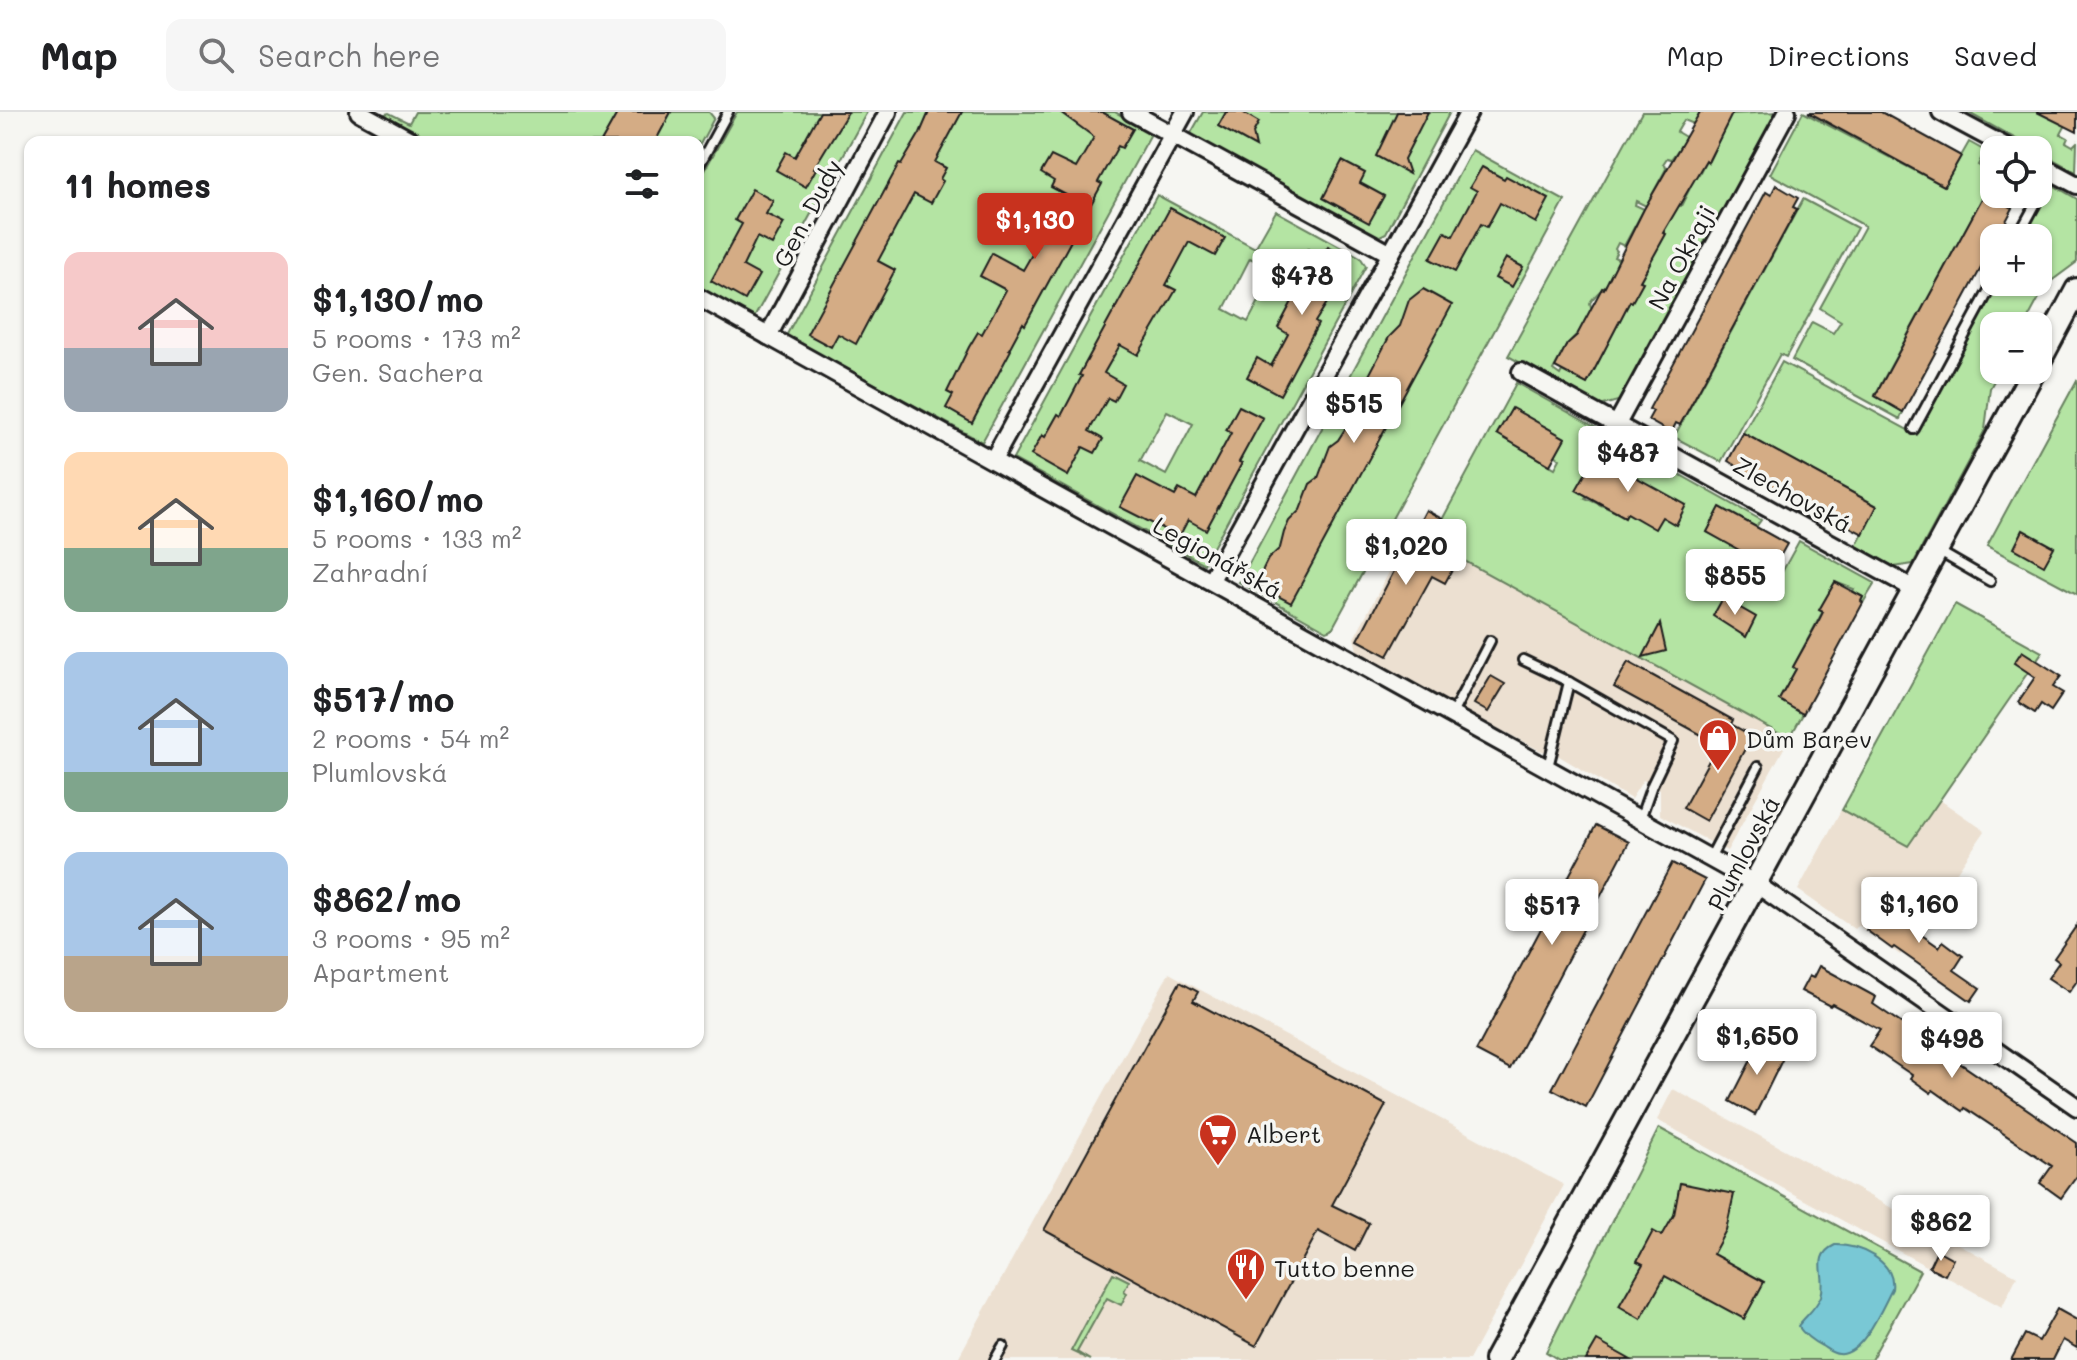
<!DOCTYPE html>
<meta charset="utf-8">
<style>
:root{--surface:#fff;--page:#f6f6f6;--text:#202124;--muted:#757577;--line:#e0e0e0;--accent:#c8321e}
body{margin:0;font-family:Mali,sans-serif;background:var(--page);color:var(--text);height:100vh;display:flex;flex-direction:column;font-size:30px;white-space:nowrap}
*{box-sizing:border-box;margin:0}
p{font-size:26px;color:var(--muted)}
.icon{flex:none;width:44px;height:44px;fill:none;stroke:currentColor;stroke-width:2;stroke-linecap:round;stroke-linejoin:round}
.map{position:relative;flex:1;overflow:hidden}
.panel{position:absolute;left:24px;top:24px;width:680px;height:912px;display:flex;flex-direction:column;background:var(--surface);border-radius:16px;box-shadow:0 2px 6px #0004}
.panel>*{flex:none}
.fabs{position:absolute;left:1980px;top:24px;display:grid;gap:16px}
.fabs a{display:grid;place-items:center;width:72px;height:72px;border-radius:16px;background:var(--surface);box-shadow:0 2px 6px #0004;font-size:40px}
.price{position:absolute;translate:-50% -68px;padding:0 18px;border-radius:8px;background:#fff;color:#222;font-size:26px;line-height:52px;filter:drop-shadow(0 2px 4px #0008)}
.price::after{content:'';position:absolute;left:50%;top:48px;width:24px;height:18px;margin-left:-12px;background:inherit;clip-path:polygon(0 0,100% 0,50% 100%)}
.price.selected{background:var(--accent);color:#fff}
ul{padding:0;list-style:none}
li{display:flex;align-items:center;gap:24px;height:200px;padding:0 40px}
li span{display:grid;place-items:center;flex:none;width:224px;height:160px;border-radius:16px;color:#555}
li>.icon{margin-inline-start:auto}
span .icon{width:96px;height:96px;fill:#fffc;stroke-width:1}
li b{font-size:34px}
h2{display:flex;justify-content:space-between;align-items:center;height:96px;padding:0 40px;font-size:34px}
header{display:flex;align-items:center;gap:48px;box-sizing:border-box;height:112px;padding:0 40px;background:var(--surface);border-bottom:2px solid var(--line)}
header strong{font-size:38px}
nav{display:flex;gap:44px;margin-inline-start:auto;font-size:28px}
.search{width:560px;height:72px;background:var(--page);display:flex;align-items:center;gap:20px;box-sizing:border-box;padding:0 28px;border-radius:16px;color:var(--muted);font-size:30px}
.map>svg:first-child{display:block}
</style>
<header>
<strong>Map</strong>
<div class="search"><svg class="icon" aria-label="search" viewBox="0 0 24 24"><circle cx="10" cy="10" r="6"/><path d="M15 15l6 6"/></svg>Search here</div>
<nav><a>Map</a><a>Directions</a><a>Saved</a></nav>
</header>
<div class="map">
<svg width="2077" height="1248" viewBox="0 0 2077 1248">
<rect width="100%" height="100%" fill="#f6f6f2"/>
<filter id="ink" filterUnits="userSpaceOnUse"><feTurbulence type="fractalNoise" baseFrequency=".0125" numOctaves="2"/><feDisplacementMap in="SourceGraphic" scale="16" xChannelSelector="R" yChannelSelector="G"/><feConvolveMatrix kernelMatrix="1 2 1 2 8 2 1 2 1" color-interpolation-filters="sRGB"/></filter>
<g filter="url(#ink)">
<g fill="#ece0d1">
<polygon points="1411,419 1789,627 1727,739 1660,703 1660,677 1652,673 1643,668 1631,687 1559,644 1539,638 1358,542 1354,526"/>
<polygon points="1940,688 1985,719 1900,843 1858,813 1854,817 1798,778 1841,698 1908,734"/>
<polygon points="1169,861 1564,1073 1469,1248 957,1248"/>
<polygon points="1673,977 2017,1164 2002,1195 1657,1008"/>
</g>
<g fill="#b4e4a3" stroke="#688060" stroke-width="2" fill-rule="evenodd">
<polygon points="415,0 618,0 601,30 430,30 381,3 389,1 409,11"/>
<polygon points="671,0 709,0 714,6 698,36 698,30 655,30"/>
<polygon points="737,0 867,0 754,206 698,175 698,70"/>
<polygon points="907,0 1115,0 1152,20 982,330 786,224"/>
<polygon points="1203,0 1450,0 1386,121 1378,125 1194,26 1191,21"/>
<path d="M1642,0H1700L1694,12L1684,8L1677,20L1687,26L1671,47L1667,46L1663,52L1667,55L1646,94L1636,89L1635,93L1644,97L1624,134L1618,131L1615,137L1617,139L1614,145L1620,148C1616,155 1612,165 1606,173C1601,179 1595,182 1590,191L1592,199L1578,224L1576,223L1567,232L1553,258L1560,263L1562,259L1587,272L1630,189L1642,170L1640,169L1648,155L1645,154L1665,122L1663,120L1678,94H1681L1690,76L1689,74L1696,61L1699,62L1706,48L1709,49L1731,2L1782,0L1625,287L1600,294L1508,244Z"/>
<polygon points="1803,0 1944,74 1969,30 1985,39 1978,53 1994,62 1994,82 2022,82 2013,96 1985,81 1875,283 1903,300 1900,307 1792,248 1812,210 1833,221 1841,209 1820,196 1865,114 1770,62"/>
<polygon points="1967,0 2073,0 2061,22 2068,26 2066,30 2073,34 2077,30 2076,60"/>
<polygon points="1472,38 1565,89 1332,517 1327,519 1239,470"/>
<polygon points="2051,72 2077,87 2077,150 2046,173 2024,214 1994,214 1994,258 2000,258 1990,276 1985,318 1913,452 1894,455 1856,434 1877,394 1743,321 1782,250 1917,323 1999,170 2038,170 2038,126 2022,126"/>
<path d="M1157,83L1255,136L1276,99L1360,145L1366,154L1204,452L1013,347ZM1250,146L1275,159L1248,210L1224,197ZM1167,299L1193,312L1166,363L1140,349Z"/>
<polygon points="1803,87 1857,116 1786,245 1780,242 1721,350 1674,325"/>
<polygon points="2077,268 2077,482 1987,434"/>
<path d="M1516,271L1761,408L1756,415L1720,396L1707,420L1728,431L1745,435L1742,442L1781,462L1799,429L1875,471L1863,491L1861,489L1863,485L1853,479L1854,477L1835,470L1820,496L1823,499L1793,555L1796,557L1779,588L1803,602L1789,627L1430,430ZM1512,297L1565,326L1555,343L1560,347L1555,356L1498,322ZM1638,381L1625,404L1585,386L1587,384Z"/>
<polygon points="1955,492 2042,540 1908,734 1842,698"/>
<polygon points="1659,1016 1920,1159 1871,1248 1559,1248 1546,1240"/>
<polygon points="1113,1161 1129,1169 1124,1179 1127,1181 1121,1193 1107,1186 1077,1240 1090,1248 1071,1239"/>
</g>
<path fill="#79c8d5" stroke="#54838b" stroke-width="2" d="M1835,1133C1858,1132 1896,1149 1892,1177C1883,1194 1862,1245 1839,1242C1832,1242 1827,1237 1822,1234C1812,1229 1804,1223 1798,1214C1805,1204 1816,1197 1821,1184C1828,1163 1810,1145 1835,1133Z"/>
<g fill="#d4ac85" stroke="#1c1c1c" stroke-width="2">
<polygon points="618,0 671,0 655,30 601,30"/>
<polygon points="820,0 848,0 814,56 816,57 806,75 776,58 786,40 795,45"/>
<polygon points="929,0 962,0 935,50 946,56 940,67 943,69 931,91 914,82 878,149 895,158 856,232 838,222 831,235 807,222 899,52 901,53 920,21"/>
<polygon points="1060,0 1102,0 1133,17 1122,36 1118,34 1098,70 1102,72 1025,213 1023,211 1009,237 1011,238 972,311 946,296 953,283 947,280 969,235 978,220 982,222 1006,178 980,164 992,141 1023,158 1038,132 1017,120 1028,100 1050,112 1066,83 1051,75 1054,69 1041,61 1051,44 1076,56 1094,25"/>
<polygon points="1226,0 1242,0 1259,10 1253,21 1256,35 1218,14"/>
<polygon points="1397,0 1428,0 1404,47 1409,62 1376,44"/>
<polygon points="1700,0 1733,0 1708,50 1706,48 1663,121 1666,122 1640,169 1643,170 1632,190 1630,189 1587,272 1555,255 1567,232 1577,223 1602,176 1604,177 1644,97"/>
<polygon points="1808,0 1881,0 1961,44 1944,74"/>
<polygon points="2037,0 2077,0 2077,20"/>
<polygon points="1342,49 1365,61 1360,71 1384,84 1369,111 1323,86"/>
<polygon points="1482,55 1504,67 1506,64 1549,87 1536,111 1500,91 1487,115 1481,112 1455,160 1430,147 1445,120 1453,124 1477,79 1470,75"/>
<polygon points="1776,73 1798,86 1793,95 1797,97 1680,313 1676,311 1671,321 1648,308 1653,299 1649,297 1766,80 1771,83"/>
<polygon points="752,77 773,89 766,102 784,111 772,133 757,125 743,154 759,163 745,188 711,169 742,112 735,108"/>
<polygon points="1985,81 2013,96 1997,126 1994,126 1994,132 1903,300 1875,284"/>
<polygon points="1170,96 1225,126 1215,144 1189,130 1166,173 1176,178 1138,243 1120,233 1104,261 1123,272 1114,289 1108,286 1089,319 1103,327 1095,341 1083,335 1068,364 1031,343 1042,323 1045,325 1058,302 1061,304 1082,264 1079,263"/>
<polygon points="1328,134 1346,144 1338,158 1345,162 1315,210 1318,212 1280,283 1247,265 1257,246 1271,254 1288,222 1278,216 1304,167 1295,162 1308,137 1322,144"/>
<polygon points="1506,146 1523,155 1512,175 1495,166"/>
<polygon points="1423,177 1452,193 1291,491 1259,474 1263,457 1268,447 1280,436 1284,420 1289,409 1300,398 1310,372 1318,366 1330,334 1338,328 1345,317 1345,307 1352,294 1362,285 1366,269 1389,225 1400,214 1409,188"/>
<polygon points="1239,294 1263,306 1239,350 1242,351 1206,418 1188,408 1179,425 1120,395 1137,364 1175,384 1179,377 1196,386 1231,321 1226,318"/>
<polygon points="1512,296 1565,326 1550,353 1497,322"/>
<polygon points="1743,321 1877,394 1863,422 1752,364 1728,349"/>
<polygon points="1596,343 1686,393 1676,413 1662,405 1655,417 1627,401 1625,405 1576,378"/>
<polygon points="1720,395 1787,432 1773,457 1707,420"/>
<polygon points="1426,398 1442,407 1426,435 1456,451 1445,471 1432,464 1388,544 1358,528"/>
<polygon points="2023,418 2054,435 2044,453 2014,436"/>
<polygon points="1835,470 1863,485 1861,489 1863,491 1803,602 1779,588 1796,557 1793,555 1819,508 1823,500 1819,498"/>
<polygon points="1723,486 1756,505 1746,525 1713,504"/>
<polygon points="1660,512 1666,539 1643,545"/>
<polygon points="2022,539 2061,564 2053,575 2063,581 2051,599 2041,592 2035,601 2018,590 2035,565 2014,551"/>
<polygon points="1628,550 1733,608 1731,612 1752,624 1706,709 1683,696 1718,632 1614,575"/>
<polygon points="1491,564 1505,572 1488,600 1474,592"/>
<polygon points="1596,713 1629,730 1510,957 1476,939"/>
<polygon points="1672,751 1705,768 1586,995 1552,977"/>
<polygon points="1892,781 1919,800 1909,814 1939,835 1943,829 1963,844 1954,858 1980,876 1971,889 1894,835 1892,837 1866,818"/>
<polygon points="2077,813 2077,869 2069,880 2048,866 2059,850 2054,846"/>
<polygon points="1819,854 1876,885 1873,892 2077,1031 2077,1064 2061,1086 2040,1071 2052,1054 1965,996 1963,999 1933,978 1931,981 1910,966 1912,963 1869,934 1880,918 1832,892 1830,894 1801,879 1809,864 1813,866"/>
<polygon points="1180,870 1198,880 1193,889 1386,993 1332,1093 1369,1111 1355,1139 1318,1119 1256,1234 1044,1118"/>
<polygon points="1754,928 1784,944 1755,1003 1730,989 1751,948 1745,944"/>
<polygon points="1680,1071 1734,1082 1726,1118 1713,1142 1764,1170 1744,1207 1665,1164 1641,1207 1619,1194 1643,1152 1637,1149 1653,1119 1662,1124 1674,1103"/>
<polygon points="1937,1138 1953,1147 1945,1163 1929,1155"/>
<polygon points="2057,1197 2077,1208 2077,1236 2063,1228 2053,1248 2011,1248 2025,1222 2039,1229"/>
<polygon points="1597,1229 1631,1248 1586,1248"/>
</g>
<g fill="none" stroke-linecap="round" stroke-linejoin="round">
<g stroke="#1c1c1c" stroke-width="14">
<g id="lane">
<polyline points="698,55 728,0"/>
<polyline points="2017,126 2053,60"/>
<polyline points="1914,317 1994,169"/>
<polyline points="1938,439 1990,469"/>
<polyline points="1523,548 1569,570 1673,629 1652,673 1640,707"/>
<polyline points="1452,602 1490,529"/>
<polyline points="1548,655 1569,570"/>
<polyline points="1710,746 1758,655"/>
<polyline points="995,1248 1003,1234"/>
</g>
</g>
<g stroke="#1c1c1c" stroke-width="22">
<g id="street">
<polyline points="359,0 414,30"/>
<polyline points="1131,0 1391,142"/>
<polyline points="1941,0 2012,38"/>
<polyline points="2038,52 2077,73"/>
<polyline points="698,185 1756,772 2077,995"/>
<polyline points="768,224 888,0"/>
<polyline points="1521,260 1916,478"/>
<polyline points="1617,312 1787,0"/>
<polyline points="993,348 1185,0"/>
<polyline points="1211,468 1469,0"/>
</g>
</g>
<g stroke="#1c1c1c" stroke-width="28">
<g id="secondary">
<polyline points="2038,251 2077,178"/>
<polyline points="1496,1248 2034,258"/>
</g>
</g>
<use href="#lane" stroke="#f6f6f2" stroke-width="8"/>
<use href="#street" stroke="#f6f6f2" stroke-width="16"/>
<use href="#secondary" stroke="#f6f6f2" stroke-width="22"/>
</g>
</g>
<defs>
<g id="shop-pin" transform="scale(2)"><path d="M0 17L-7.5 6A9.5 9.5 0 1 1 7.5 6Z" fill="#c8321e" stroke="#f6f6f2"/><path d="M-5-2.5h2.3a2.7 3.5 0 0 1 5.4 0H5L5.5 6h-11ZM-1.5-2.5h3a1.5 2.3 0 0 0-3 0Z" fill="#fff"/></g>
<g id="supermarket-pin" transform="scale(2)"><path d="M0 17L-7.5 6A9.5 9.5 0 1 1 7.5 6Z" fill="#c8321e" stroke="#f6f6f2"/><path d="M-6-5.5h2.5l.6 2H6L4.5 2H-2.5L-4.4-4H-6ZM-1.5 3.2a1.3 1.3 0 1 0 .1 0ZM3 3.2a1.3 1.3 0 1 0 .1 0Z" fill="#fff"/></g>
<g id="restaurant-pin" transform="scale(2)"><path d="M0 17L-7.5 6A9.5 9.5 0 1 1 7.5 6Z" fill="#c8321e" stroke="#f6f6f2"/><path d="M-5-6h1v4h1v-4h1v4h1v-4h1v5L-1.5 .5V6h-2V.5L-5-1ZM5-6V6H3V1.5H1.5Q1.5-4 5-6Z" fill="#fff"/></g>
</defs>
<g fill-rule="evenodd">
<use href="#shop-pin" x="1718" y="626"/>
<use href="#supermarket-pin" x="1218" y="1021"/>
<use href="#restaurant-pin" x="1246" y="1155"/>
</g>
<g text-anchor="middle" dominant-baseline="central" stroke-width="7" stroke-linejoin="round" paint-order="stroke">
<g font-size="24" fill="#1c1c1c" stroke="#f6f6f2">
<text transform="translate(807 101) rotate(-62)">Gen. Dudy</text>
<text transform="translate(1681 145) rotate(-62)">Na Okraji</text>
<text transform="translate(1793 382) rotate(29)">Zlechovská</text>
<text transform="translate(1218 445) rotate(29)">Legionářská</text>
<text transform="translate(1743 741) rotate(-62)">Plumlovská</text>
</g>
<g font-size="24" fill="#1c1c1c" stroke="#f6f6f2" text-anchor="start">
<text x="1746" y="626">Dům Barev</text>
<text x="1246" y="1021">Albert</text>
<text x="1274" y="1155">Tutto benne</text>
</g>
</g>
</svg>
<div class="fabs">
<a><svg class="icon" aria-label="locate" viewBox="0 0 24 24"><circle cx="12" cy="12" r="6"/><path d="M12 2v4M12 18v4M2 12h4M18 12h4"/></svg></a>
<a>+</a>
<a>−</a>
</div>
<b class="price selected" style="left:1035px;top:149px">$1,130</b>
<b class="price" style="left:1302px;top:205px">$478</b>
<b class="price" style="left:1354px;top:333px">$515</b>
<b class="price" style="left:1628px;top:382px">$487</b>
<b class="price" style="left:1406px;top:475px">$1,020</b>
<b class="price" style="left:1735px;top:505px">$855</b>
<b class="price" style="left:1919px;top:833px">$1,160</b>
<b class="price" style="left:1552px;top:835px">$517</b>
<b class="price" style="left:1757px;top:965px">$1,650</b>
<b class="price" style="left:1952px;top:968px">$498</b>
<b class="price" style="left:1941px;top:1151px">$862</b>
<section class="panel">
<h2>11 homes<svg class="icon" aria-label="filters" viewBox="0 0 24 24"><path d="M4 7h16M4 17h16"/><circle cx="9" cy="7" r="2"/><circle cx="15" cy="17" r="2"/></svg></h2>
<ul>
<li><span style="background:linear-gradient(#f6c9c9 60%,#9aa5b1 0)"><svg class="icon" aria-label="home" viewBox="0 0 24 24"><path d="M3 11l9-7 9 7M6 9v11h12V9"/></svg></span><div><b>$1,130/mo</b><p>5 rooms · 173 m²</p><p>Gen. Sachera</p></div></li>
<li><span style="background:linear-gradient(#ffd9b3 60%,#7fa58c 0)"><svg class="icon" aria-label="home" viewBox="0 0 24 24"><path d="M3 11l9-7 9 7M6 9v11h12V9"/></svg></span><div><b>$1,160/mo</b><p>5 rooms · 133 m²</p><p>Zahradní</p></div></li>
<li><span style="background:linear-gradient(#a9c7e8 75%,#7fa58c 0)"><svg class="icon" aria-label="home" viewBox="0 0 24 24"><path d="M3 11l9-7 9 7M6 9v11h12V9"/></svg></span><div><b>$517/mo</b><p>2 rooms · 54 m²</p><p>Plumlovská</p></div></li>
<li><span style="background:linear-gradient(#a9c7e8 65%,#b9a48a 0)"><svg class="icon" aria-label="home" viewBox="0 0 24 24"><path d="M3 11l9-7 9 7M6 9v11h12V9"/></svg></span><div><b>$862/mo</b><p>3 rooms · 95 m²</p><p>Apartment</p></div></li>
</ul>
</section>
</div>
